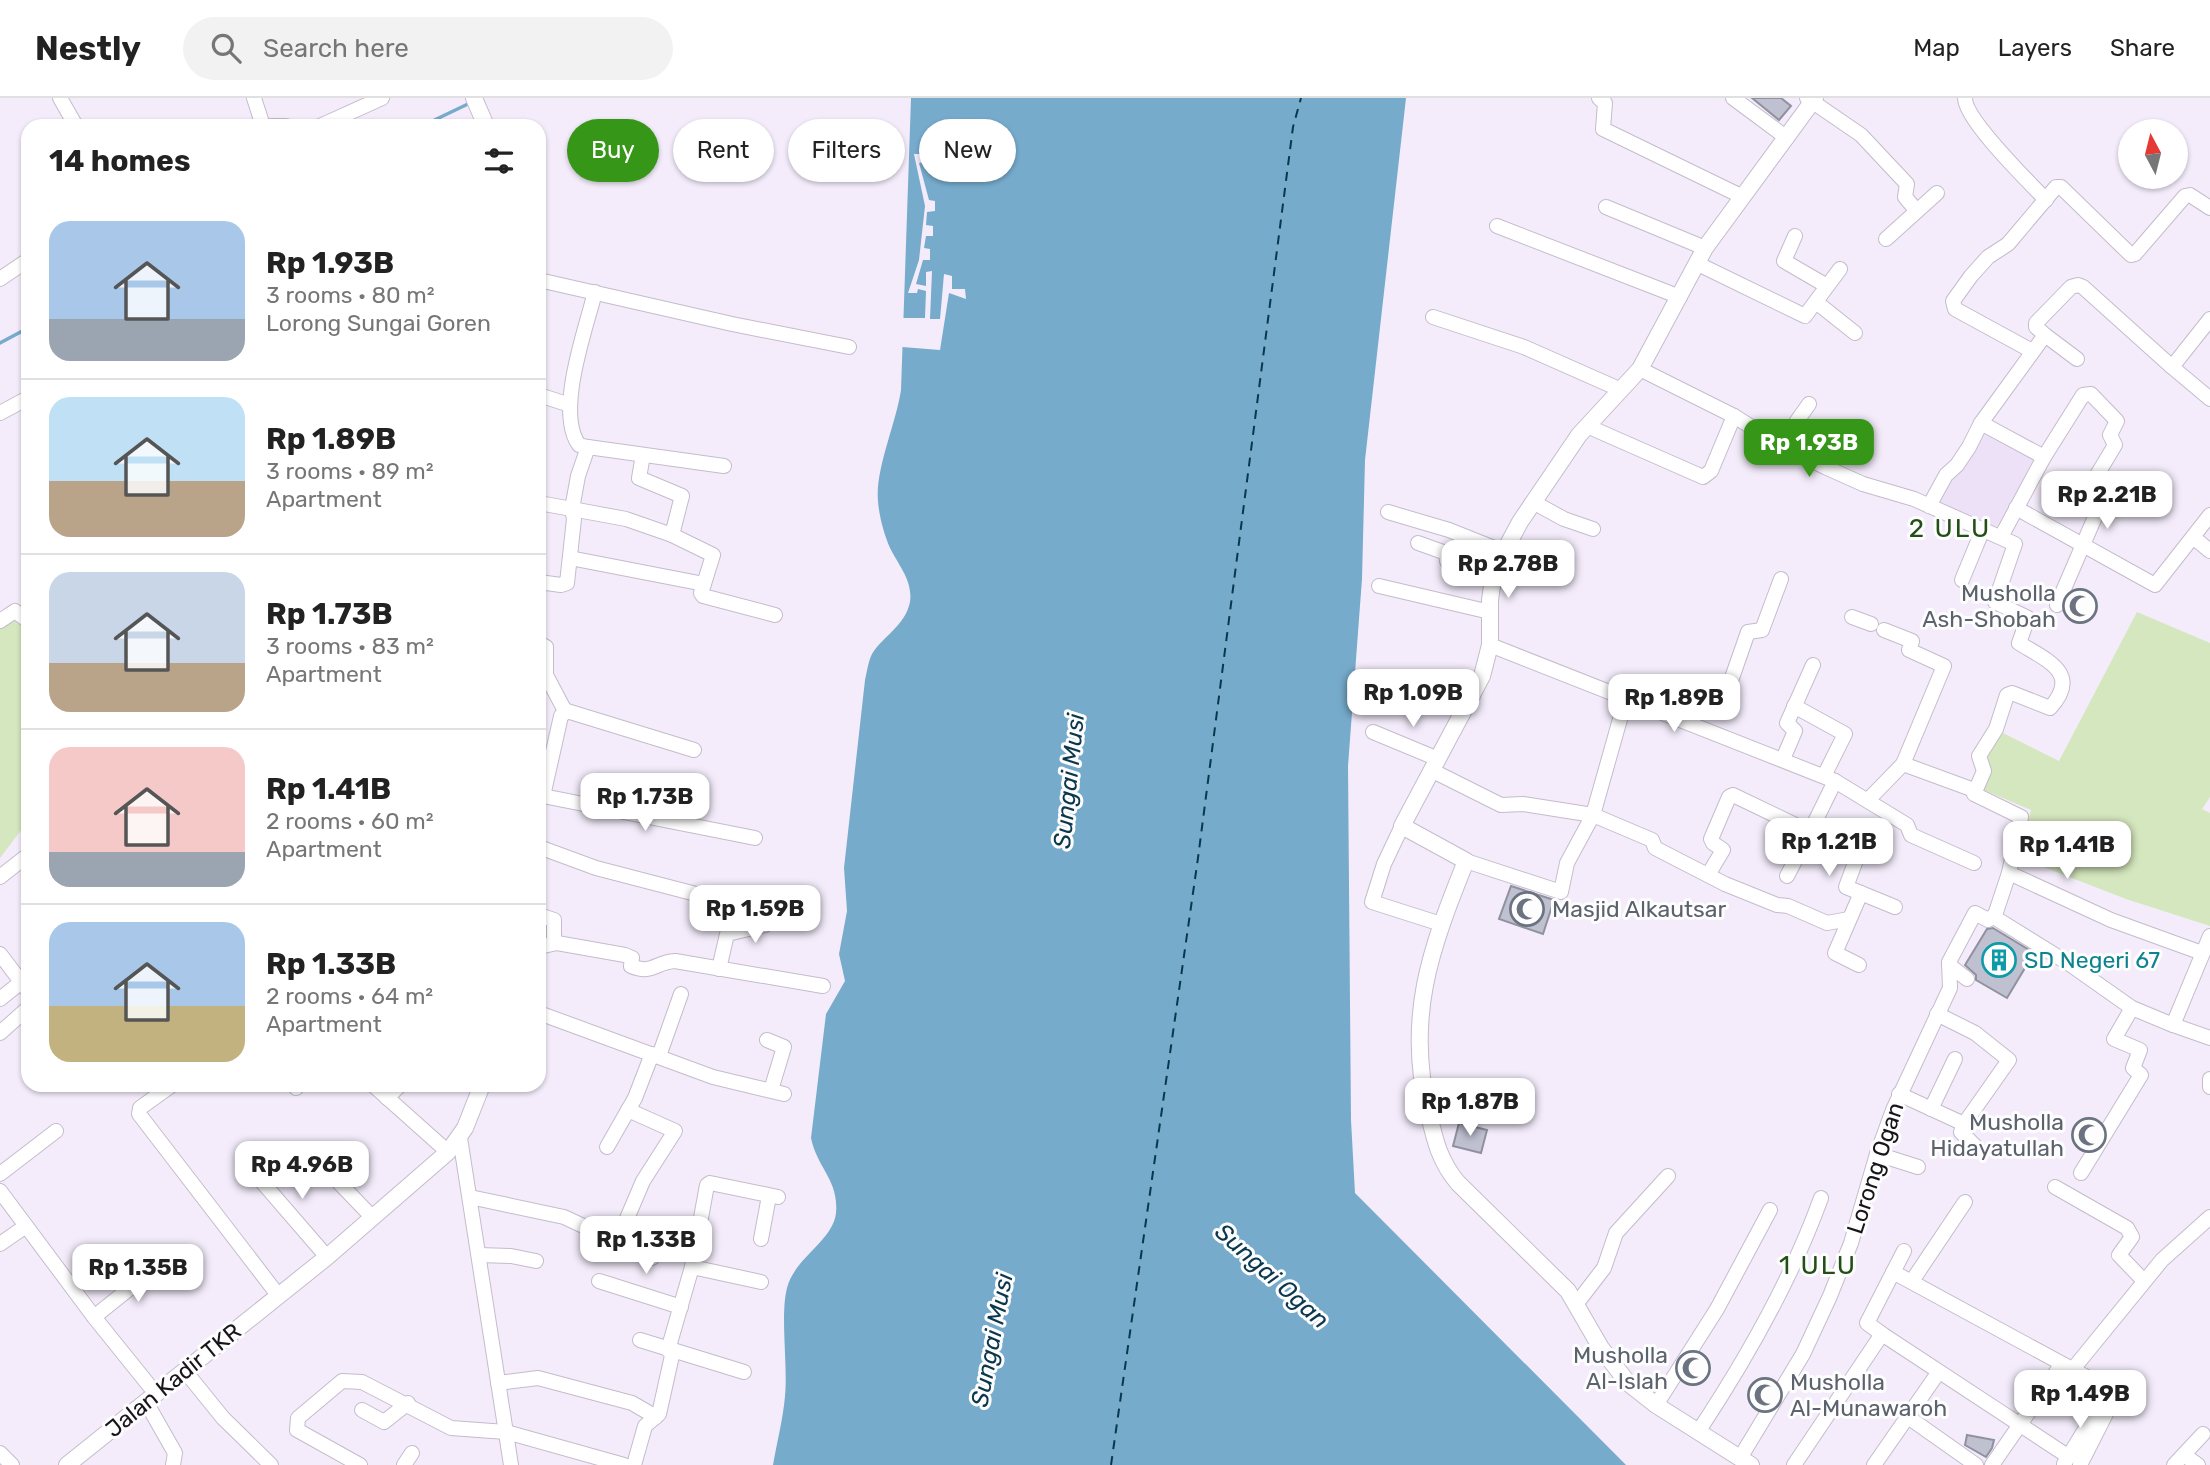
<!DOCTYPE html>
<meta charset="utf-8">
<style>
:root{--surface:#fff;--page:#f2f2f2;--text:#222;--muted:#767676;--line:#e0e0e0;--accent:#359617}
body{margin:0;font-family:Rubik,sans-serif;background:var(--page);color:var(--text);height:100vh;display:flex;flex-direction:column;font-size:26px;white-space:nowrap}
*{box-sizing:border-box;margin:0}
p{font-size:23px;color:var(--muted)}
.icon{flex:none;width:38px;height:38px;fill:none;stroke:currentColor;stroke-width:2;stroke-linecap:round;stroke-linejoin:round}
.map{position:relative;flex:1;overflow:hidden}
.panel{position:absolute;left:21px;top:21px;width:525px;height:973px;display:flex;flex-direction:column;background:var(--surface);border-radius:21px;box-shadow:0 2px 5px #0004}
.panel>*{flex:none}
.top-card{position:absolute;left:567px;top:21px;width:665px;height:63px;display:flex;gap:14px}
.needle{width:46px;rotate:353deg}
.buttons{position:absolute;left:2118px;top:21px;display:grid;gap:14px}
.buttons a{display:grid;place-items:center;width:70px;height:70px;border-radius:50%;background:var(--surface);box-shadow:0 2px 5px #0004;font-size:35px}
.price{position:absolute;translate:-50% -60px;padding:0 16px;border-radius:14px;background:#fff;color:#222;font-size:23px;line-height:46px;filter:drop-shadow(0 2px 4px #0008)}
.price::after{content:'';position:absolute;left:50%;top:42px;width:21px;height:16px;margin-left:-10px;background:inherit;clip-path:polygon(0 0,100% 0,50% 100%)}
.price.on{background:var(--accent);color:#fff}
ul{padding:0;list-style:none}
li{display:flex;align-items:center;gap:21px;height:175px;padding:0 28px}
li+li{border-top:2px solid var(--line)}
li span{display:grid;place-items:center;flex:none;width:196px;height:140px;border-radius:21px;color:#555}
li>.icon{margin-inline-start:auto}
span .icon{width:84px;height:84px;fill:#fffc;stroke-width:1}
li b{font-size:30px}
h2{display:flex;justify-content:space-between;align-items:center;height:84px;padding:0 28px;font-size:30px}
.pill{padding:0 24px;border-radius:32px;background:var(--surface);box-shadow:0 2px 5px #0004;font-size:24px;line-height:63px}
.pill.on{background:var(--accent);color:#fff}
header{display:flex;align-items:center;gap:42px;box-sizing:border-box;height:98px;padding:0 35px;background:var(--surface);border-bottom:2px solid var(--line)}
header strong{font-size:33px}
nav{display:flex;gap:38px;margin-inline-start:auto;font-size:24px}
.search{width:490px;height:63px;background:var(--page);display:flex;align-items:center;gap:18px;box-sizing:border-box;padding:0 24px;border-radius:38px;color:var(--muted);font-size:26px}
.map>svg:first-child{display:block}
</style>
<header>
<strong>Nestly</strong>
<div class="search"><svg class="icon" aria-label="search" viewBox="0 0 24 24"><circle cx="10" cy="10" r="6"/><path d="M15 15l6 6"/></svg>Search here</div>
<nav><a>Map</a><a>Layers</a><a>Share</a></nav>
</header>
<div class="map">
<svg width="2210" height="1367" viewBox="0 0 2210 1367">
<rect width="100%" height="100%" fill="#f4ecfb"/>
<polygon fill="#ede1f7" points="1985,324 2041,358 2006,426 1987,431 1935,405"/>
<g fill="#d5e7be">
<polygon points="18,513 28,517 28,723 0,760 0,529"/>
<polygon points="2137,514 2210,545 2210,699 2202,711 2210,715 2210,828 2126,801 2018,759 2031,712 1970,686 2001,634 2059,663"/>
</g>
<path fill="#77abcc" d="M911,0H1406L1365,362L1362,481L1348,668L1351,1022L1355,1095L1626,1367H773C777,1344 783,1321 785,1298C788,1267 780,1217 787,1190C795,1159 833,1143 836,1115C839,1082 817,1070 811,1040L826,916L845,883L839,856L847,813L844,770L865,582C867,574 868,564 872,556C883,538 905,528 910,504C913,483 899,468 890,450C884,436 879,418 878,403C875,371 896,326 901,292Z"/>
<polygon fill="#f4ecfb" points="914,56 922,56 923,64 919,65 929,102 935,103 935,113 927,114 926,127 933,128 933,138 926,138 924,150 930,151 930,162 923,162 916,186 926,188 926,174 932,173 930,221 940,221 944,176 952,178 952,191 965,191 966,201 949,195 940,252 902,249 902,220 925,220 926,193 918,191 917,195 908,195 919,162 925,108"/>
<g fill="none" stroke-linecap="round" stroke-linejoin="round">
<g stroke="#77abcc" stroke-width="3.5">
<polyline points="422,28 470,5"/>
<polyline points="0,245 28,230"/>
</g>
<polyline stroke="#0a374e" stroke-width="2" stroke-dasharray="9 7" stroke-linecap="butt" points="1111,1367 1198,760 1293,29 1301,0"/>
</g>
<g fill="#bfc0d0" stroke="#9091a0" stroke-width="2">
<polygon points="1752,0 1781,0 1791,8 1779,22"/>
<polygon points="2075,493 2095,504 2084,524 2064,513"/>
<polygon points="1511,788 1554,802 1543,836 1499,821"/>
<polygon points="1993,830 2034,855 2007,900 1976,882 1976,877 1965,867 1987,831"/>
<polygon points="2086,1024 2098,1029 2086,1048 2077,1043"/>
<polygon points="1459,1025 1487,1032 1481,1055 1453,1048"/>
<polygon points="1967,1337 1994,1342 1992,1350 1986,1359 1965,1347"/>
</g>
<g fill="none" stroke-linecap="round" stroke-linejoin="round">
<g stroke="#c4bccb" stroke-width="16">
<g id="minor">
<polyline points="60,0 76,28"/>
<polyline points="254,0 263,28"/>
<polyline points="1599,0 1605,5 1603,31 1743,99"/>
<polyline points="1733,0 1787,40"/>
<polyline points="1807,0 1861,37 1907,86 1905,99 1916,112"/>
<path d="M1965,0C1965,22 2029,84 2046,102"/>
<polyline points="271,28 286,28"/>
<polyline points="320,28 382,0"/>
<polyline points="1606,109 1705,150"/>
<polyline points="1497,128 1680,199"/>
<polyline points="1795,138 1784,163 1827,188"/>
<polyline points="1886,141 1937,95"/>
<polyline points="1696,165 1805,218 1840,171"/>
<polyline points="0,181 28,162"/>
<polyline points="539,182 732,226 849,249"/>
<polyline points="1816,204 1855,235"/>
<polyline points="1433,219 1524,249 1619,291"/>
<polyline points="2045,237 2077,261"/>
<polyline points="2032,253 1955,211 1953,203 1971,178 1988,159 2008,146 2056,89 2061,89 2131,157 2135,156 2185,98 2190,97 2210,110"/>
<polyline points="2172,269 2210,301"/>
<path d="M1640,271L1734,318L1780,347L1825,369L1863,386L1914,401L2015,446L1995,504L2028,520L2019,545C2046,562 2082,575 2050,610L2012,595L2007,597L1996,631L1979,658L1984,673L1974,696L2021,719L2009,775L2111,822L2202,855"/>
<polyline points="539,297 570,307"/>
<polyline points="0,315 28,300"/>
<polyline points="1981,325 2044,359"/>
<polyline points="1587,328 1703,379 1711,373 1734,318"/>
<polyline points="1780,347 1809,306"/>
<path d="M588,349L579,347C555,314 586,231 595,194"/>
<polyline points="643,357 639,380 682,398 672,437 713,457 704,486"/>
<polyline points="1533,404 1564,421 1593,431"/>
<polyline points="539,405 572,411 578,378 588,349 724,368"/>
<polyline points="1929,408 1946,377 1957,367 1969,349 1981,325 2045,237 2036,229 2036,225 2071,189 2078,187 2083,189 2172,269 2210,221"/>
<polyline points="2016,410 2155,487 2210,417"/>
<polyline points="1388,414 1449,432 1504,454"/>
<polyline points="2001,439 2044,359 2083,297 2091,296 2117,323 2110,337 2115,347 2085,397 2085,401 2097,408 2098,412 2057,507"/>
<polyline points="2193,439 2210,453"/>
<polyline points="1418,445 1446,455 1447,463 1496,478"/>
<polyline points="570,460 704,486 701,495 703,498 775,517"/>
<polyline points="1962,482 1983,431"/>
<polyline points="539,484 561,487 567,485 574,421 572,411 626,421 672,437"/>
<polyline points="1379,488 1490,514"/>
<polyline points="1852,519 1871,526"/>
<polyline points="0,523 15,513 28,523"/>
<polyline points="539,545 546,549 546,577 565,613"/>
<polyline points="1490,547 1835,683 1907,727 1911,737 1974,765"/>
<polyline points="1426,579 1473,598"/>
<polyline points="1626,600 1593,717 1652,742 1655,750 1725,786 1777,807 1788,808 1827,825 1849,821"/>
<polyline points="1794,608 1845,636 1824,678"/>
<polyline points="1682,621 1695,590 1721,598 1726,597 1748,534 1762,532 1781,481"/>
<polyline points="1373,634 1438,661"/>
<polyline points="1783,661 1795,633 1787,625 1813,567"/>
<polyline points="1903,666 1974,692"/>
<polyline points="1433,673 1501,707 1523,706 1593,717 1567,765 1561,794 1466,763"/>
<polyline points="1835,683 1810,734 1856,762 1846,789 1895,809"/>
<polyline points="539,697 543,698 561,618 567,613 694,652"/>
<polyline points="543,698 755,740"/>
<polyline points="1869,701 1903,666 1944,568 1909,552 1912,543 1884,532"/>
<polyline points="1402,728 1384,766 1372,804 1441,826"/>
<polyline points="539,749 596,770 719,802"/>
<polyline points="2009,775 1995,817 1997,821 2071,867 2132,910 2173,927 2210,838"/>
<polyline points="1708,777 1723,752 1713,745 1711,741 1729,699 1733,697 1810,734 1787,778"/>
<polyline points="0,779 28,757"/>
<polyline points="539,817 554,822 554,842 557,845"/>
<path d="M539,849L557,845L625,857L632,860L631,868C653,877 655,864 675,863L823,888"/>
<polyline points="0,856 28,893"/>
<polyline points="1859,867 1835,855 1861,795"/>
<polyline points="1949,867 1967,881"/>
<polyline points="719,871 727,836 765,827 768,820"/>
<polyline points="0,901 20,885"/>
<polyline points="539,915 713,979 784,996"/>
<polyline points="2173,927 2210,940"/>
<polyline points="0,935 28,910"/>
<polyline points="767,942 784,949 771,992"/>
<polyline points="659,958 681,896"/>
<polyline points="2210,981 2210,989"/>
<polyline points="172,987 140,1010 139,1016 278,1197"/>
<polyline points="373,987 448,1054"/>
<polyline points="296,990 298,987"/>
<polyline points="1899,996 1964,1026 2009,962 1975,935 1937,916"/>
<polyline points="387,1000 400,987"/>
<polyline points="1931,1011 1955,961"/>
<polyline points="1964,1026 1961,1034 1978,1051"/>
<polyline points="460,1040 511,1367"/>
<polyline points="607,1049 635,1000 652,956"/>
<polyline points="1877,1056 1918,1069"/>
<polyline points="325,1070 372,1119"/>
<polyline points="251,1071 327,1159"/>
<polyline points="2081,1075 2141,977 2133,970 2140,952 2114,941 2132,910"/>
<polyline points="0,1076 56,1033"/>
<polyline points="2055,1089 2127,1130 2132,1139 2119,1157 2144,1183"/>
<polyline points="0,1093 94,1219 156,1296"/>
<polyline points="470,1099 564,1119 652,1160"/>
<polyline points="761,1141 769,1098"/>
<polyline points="617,1144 643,1083 675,1033 628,1012"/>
<polyline points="0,1146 26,1128"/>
<polyline points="479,1157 511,1158 536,1163"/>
<polyline points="692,1169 761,1184"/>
<polyline points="1893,1174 2105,1289 2089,1325 2064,1366"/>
<polyline points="599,1183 681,1209"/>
<polyline points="1912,1183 1965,1104"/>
<polyline points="1577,1205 1604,1170 1616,1135 1668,1078"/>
<polyline points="94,1219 160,1166"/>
<polyline points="1882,1236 1867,1225 1904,1153"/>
<polyline points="640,1242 744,1274"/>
<polyline points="668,1252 692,1169 707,1087 710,1085 778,1099"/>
<polyline points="2073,1271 2162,1162 2210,1119"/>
<polyline points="185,1273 223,1320 271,1367"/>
<polyline points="498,1285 538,1280 632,1305 656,1319"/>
<polyline points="146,1304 175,1355 173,1367"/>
<polyline points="1656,1307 1717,1211 1770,1112"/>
<polyline points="362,1312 384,1324 408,1305"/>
<polyline points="1908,1319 1976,1367"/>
<path d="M1698,1334C1747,1260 1791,1183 1821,1100"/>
<polyline points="0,1355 12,1367"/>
<polyline points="2184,1357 2198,1367"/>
<polyline points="1740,1360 1803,1256 1830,1198 1851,1145 1877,1056 1893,1012 1950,890 1949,864 1975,815 1988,822 1995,817"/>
<polyline points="360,1367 297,1332 298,1320 342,1283 362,1284 451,1330 506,1334 624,1367"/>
<polyline points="404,1367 412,1355"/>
<polyline points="634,1367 645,1328 659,1316 673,1253"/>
<polyline points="1794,1367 1882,1236 2069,1359"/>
<polyline points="1874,1367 1938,1275"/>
<polyline points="1992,1367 2059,1270"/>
<polyline points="2080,1367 2115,1298 2105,1289"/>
<polyline points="2174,1367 2203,1336"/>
</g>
</g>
<g stroke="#c4bccb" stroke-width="18">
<g id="tertiary">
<polyline points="474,0 486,28"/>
<polyline points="67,1367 327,1159 448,1054 465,1030 482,987"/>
<path d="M1751,1367L1656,1307L1628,1285L1601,1250L1568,1193L1458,1085C1440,1064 1435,1043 1429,1017C1405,920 1430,852 1466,763L1402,728L1482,578L1490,547V502L1492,488L1504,454L1520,424L1579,337L1640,271L1705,150L1815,0"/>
</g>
</g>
<use href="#minor" stroke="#fff" stroke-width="14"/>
<use href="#tertiary" stroke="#fff" stroke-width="16"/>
</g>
<defs>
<g id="mosque-ring" transform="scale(1.75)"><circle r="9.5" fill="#fdfdfd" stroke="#6b7280" stroke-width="1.5"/><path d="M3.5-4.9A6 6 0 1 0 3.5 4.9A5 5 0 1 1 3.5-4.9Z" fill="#6b7280"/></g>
<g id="building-ring" transform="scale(1.75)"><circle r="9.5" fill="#fdfdfd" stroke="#0f9aa8" stroke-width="1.5"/><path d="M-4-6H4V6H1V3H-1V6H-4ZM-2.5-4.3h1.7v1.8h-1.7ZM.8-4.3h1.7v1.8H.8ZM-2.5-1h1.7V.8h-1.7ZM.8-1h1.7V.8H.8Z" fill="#0f9aa8"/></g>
</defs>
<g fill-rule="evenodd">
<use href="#mosque-ring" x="2080" y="508"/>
<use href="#mosque-ring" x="1527" y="811"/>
<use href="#building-ring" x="1999" y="862"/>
<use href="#mosque-ring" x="2089" y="1037"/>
<use href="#mosque-ring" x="1693" y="1270"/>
<use href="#mosque-ring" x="1765" y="1297"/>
</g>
<g text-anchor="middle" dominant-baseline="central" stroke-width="6" stroke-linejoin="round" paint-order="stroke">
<g font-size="23" fill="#5b616d" stroke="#fdfdfd" text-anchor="end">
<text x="2056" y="495">Musholla<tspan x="2056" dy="26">Ash-Shobah</tspan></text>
<text x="1552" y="811" text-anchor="start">Masjid Alkautsar</text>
<text x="2064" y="1024">Musholla<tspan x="2064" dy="26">Hidayatullah</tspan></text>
<text x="1668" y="1257">Musholla<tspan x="1668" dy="26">Al-Islah</tspan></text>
<text x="1790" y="1284" text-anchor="start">Musholla<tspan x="1790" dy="26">Al-Munawaroh</tspan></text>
</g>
<g font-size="23" fill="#0d838f" stroke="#fdfdfd" text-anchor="start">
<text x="2024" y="862">SD Negeri 67</text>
</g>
<g font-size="23" fill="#18151a" stroke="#fdfdfd">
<text transform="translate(1875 1070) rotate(-72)">Lorong Ogan</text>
<text transform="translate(173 1282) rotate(-39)">Jalan Kadir TKR</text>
</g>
<g font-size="24" font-style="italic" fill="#0a374e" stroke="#fdfdfd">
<text transform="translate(1069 683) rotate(-84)">Sungai Musi</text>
<text transform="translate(1272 1178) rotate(42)">Sungai Ogan</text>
<text transform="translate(992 1242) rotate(-79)">Sungai Musi</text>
</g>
<g font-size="26" letter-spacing="2" fill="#224f16" stroke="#fdfdfd">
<text x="1950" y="430">2 ULU</text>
<text x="1818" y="1167">1 ULU</text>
</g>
</g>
</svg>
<div class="buttons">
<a><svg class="needle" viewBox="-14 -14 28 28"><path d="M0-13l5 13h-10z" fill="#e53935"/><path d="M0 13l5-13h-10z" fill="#767676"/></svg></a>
</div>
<b class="price on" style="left:1809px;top:381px">Rp 1.93B</b>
<b class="price" style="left:2107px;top:433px">Rp 2.21B</b>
<b class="price" style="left:1508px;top:502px">Rp 2.78B</b>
<b class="price" style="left:1413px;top:631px">Rp 1.09B</b>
<b class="price" style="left:1674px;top:636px">Rp 1.89B</b>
<b class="price" style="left:645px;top:735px">Rp 1.73B</b>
<b class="price" style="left:1829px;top:780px">Rp 1.21B</b>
<b class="price" style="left:2067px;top:783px">Rp 1.41B</b>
<b class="price" style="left:755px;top:847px">Rp 1.59B</b>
<b class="price" style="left:1470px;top:1040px">Rp 1.87B</b>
<b class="price" style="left:302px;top:1103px">Rp 4.96B</b>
<b class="price" style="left:646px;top:1178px">Rp 1.33B</b>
<b class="price" style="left:138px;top:1206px">Rp 1.35B</b>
<b class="price" style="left:2080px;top:1332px">Rp 1.49B</b>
<div class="top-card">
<a class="pill on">Buy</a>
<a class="pill">Rent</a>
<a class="pill">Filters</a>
<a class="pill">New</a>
</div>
<section class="panel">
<h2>14 homes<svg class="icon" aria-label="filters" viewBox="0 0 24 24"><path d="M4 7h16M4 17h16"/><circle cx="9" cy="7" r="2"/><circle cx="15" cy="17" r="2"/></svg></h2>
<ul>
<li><span style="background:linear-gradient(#a9c7e8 70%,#9aa5b1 0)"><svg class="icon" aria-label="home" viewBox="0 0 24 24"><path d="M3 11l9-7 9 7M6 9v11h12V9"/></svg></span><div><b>Rp 1.93B</b><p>3 rooms · 80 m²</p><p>Lorong Sungai Goren</p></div></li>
<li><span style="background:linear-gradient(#bfe0f5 60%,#b9a48a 0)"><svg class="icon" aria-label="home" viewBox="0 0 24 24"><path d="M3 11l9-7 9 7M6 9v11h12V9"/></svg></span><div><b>Rp 1.89B</b><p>3 rooms · 89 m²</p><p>Apartment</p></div></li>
<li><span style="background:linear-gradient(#c9d6e8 65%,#b9a48a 0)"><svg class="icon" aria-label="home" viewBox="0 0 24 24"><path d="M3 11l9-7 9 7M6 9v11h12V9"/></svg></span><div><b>Rp 1.73B</b><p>3 rooms · 83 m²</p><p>Apartment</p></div></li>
<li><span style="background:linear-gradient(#f6c9c9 75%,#9aa5b1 0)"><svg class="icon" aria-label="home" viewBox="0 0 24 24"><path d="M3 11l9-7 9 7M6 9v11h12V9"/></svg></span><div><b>Rp 1.41B</b><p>2 rooms · 60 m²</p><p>Apartment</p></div></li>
<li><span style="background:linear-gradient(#a9c7e8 60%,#c2b280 0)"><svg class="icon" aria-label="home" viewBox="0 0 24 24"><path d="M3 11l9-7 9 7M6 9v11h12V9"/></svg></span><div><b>Rp 1.33B</b><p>2 rooms · 64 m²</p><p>Apartment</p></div></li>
</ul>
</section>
</div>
